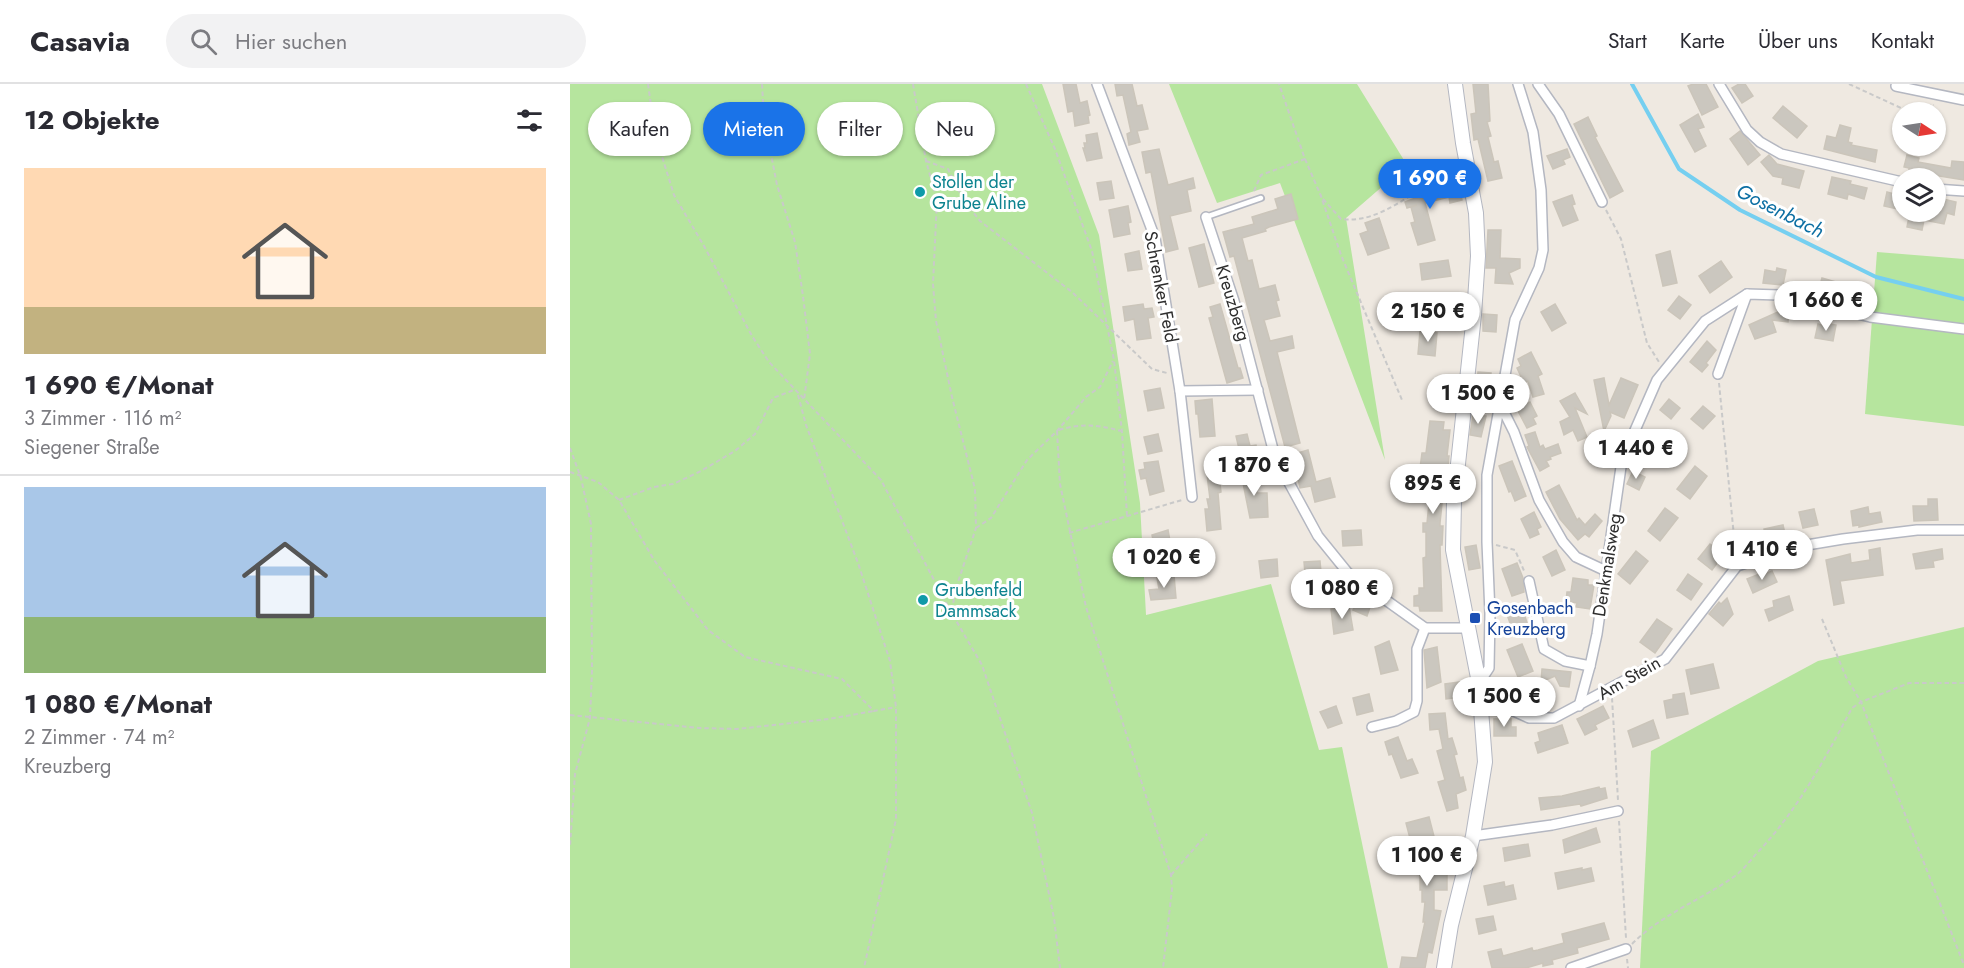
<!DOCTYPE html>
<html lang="de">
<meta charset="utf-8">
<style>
:root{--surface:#fff;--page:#f2f2f3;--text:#2b2b33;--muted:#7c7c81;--line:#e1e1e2;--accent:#1a73e8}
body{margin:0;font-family:Jost,sans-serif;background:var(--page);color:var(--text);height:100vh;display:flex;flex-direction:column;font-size:22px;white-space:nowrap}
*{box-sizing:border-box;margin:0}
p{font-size:20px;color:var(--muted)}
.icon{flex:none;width:33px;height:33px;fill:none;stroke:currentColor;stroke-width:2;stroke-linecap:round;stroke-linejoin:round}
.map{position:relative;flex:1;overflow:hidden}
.details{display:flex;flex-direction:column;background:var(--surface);width:570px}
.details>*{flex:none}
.hud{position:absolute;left:18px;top:18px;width:570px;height:54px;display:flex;gap:12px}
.needle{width:39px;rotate:102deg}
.fabs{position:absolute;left:1322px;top:18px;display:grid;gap:12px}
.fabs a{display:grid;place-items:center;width:54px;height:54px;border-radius:50%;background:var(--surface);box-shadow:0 2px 4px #0004;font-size:30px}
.price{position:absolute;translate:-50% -51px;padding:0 14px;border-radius:21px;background:#fff;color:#222;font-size:20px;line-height:39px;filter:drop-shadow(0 2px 3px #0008)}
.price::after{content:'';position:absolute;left:50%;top:36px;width:18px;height:14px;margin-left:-9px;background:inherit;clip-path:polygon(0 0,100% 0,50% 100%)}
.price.on{background:var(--accent);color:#fff}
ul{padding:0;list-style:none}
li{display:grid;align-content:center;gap:12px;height:318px;padding:0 24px}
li+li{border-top:2px solid var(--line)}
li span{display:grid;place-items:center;height:186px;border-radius:0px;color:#555}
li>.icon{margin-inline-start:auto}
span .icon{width:108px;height:108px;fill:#fffc;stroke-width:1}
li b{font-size:26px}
h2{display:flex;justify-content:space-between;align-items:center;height:72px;padding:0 24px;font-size:26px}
.chip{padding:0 21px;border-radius:27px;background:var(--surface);box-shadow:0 2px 4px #0004;font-size:21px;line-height:54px}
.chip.on{background:var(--accent);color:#fff}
header{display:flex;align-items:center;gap:36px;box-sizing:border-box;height:84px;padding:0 30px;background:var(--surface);border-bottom:2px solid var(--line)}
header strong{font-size:28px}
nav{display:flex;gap:33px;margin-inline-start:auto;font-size:21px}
.search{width:420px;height:54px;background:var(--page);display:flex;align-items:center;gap:15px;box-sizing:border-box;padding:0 21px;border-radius:33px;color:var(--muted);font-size:22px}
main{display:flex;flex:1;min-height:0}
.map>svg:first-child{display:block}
</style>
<header>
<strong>Casavia</strong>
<div class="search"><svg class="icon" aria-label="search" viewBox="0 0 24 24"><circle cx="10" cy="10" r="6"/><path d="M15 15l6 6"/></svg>Hier suchen</div>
<nav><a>Start</a><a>Karte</a><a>Über uns</a><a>Kontakt</a></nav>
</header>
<main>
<section class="details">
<h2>12 Objekte<svg class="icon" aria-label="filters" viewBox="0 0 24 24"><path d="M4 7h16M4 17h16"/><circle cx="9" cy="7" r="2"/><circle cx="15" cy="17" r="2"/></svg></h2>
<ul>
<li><span style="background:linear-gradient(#ffd9b3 75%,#c2b280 0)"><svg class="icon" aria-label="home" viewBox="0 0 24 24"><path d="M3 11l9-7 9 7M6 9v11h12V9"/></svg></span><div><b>1 690 €/Monat</b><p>3 Zimmer · 116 m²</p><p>Siegener Straße</p></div></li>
<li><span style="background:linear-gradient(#a9c7e8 70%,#8fb573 0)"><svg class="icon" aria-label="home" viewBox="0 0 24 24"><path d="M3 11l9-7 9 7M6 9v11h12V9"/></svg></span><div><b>1 080 €/Monat</b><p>2 Zimmer · 74 m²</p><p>Kreuzberg</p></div></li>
</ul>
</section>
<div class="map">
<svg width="1394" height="884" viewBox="0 0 1394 884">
<rect width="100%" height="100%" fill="#efe9e1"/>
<g fill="#b6e59e">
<polygon points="0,0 472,0 529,151 570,419 576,531 701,500 749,666 772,663 818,884 0,884"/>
<polygon points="599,0 787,0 837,81 776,134 815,376 710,99 647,119"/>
<polygon points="1307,168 1394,175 1394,342 1295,330"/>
<polygon points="1394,543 1394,884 1070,884 1081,667 1248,577"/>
</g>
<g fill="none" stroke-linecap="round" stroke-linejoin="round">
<polyline stroke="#75cff0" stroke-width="4" points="1062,0 1109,85 1170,126 1306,193 1394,215"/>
</g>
<g fill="#cbc7bf" stroke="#cbc5ba" stroke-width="1.5">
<polygon points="493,0 506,0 510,19 517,17 520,31 518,32 519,39 505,42 503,27 498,28"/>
<polygon points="545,0 562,0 567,22 572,21 578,45 567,47 570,58 559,61 557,50 561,48 553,11 547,12"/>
<polygon points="903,0 918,0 920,37 917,38 921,52 918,53 924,78 928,77 932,94 918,97 908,55 904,56 901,30 906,29"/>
<polygon points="1123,0 1136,0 1148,23 1132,31 1118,2"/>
<polygon points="1169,0 1175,0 1183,12 1172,19 1162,4"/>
<polygon points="1213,22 1237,42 1227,54 1203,34"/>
<polygon points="1128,30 1134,43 1128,45 1136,62 1125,68 1110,41"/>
<polygon points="1018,33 1027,52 1025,53 1053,107 1040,114 1004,40"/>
<polygon points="1270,41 1281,44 1278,58 1282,59 1281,61 1307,66 1305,78 1254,65 1257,52 1266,54"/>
<polygon points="1170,47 1190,71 1178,81 1160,55"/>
<polygon points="527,49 532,74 517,77 513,64 515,64 514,59 517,59 516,51"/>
<polygon points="589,65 598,101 623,94 625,104 617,106 621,127 600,132 608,165 596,168 581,88 576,89 572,68"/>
<polygon points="997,65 1000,73 993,76 995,80 983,85 977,72"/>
<polygon points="1199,71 1207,80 1234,87 1229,104 1212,100 1213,94 1203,92 1191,78"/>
<polygon points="1337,71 1349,74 1348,78 1381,84 1382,77 1394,78 1394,96 1339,87 1339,84 1334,83"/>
<polygon points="1262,93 1281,97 1280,100 1297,104 1294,115 1278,110 1277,115 1258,110"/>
<polygon points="541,97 544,114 530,116 527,99"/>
<polygon points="887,97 892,116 880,119 879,113 855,119 865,156 848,161 841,139 845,138 841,123 847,121 837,124 835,118 877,102 876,99"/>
<polygon points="1317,108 1332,112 1332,126 1314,122"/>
<polygon points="721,110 728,135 699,143 695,145 696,147 672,154 678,177 682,176 689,205 705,201 709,216 706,217 710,232 694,236 700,257 722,252 724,264 707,268 730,359 715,363 664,172 660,173 653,148 684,140 682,133 708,125 705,115"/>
<polygon points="1002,111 1005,120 1002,121 1008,136 993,142 983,118"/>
<polygon points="1369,114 1386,118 1384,131 1377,129 1374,140 1354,136 1352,146 1337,143 1339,133 1334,132 1334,128 1366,128"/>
<polygon points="558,122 561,138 558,139 560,150 544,153 539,126"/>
<polygon points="809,134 819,164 798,171 790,150 798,147 795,139"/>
<polygon points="918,146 931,146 930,174 950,175 950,184 939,189 943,200 925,199 926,184 916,184"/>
<polygon points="634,160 644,199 629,203 619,164"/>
<polygon points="569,167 572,185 558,187 555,170"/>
<polygon points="1100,167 1107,199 1093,202 1086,171"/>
<polygon points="878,176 881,192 852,196 850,180"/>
<polygon points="1151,177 1162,193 1140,209 1129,192"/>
<polygon points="1207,184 1216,186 1213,201 1193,199 1195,186 1206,188"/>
<polygon points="1252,194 1273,200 1270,212 1248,208"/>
<polygon points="1109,212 1121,221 1110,235 1098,226"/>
<polygon points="1208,219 1219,220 1218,238 1202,236 1206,248 1185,255 1179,241 1208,228"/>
<polygon points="573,220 574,225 582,224 584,233 578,234 581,254 567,256 564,235 555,237 553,223"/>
<polygon points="650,220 668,284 670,284 673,294 657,299 639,234 643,233 640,223"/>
<polygon points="985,220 996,239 982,247 971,228"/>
<polygon points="913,230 927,231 926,248 913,247"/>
<polygon points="1255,239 1266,241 1263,257 1245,254 1248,240 1254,242"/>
<polygon points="850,247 867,249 865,272 848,270"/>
<polygon points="1137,257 1146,266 1136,279 1138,281 1132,288 1120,278"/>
<polygon points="961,268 972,290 968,292 974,310 963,313 958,297 954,299 947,284 951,282 948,275"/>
<polygon points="908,288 921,289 919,308 906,307"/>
<polygon points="1034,294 1039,321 1051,294 1068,301 1054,334 1040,328 1041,332 1034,347 1024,296"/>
<polygon points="590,304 594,324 578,327 574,307"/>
<polygon points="1005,309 1017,330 1005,324 1017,353 1008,357 1003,346 994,351 990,338 1000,333 990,317"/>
<polygon points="642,315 645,352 630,353 628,330 626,330 625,317"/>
<polygon points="1099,315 1110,324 1101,335 1090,326"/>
<polygon points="960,318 967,332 963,334 966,340 957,344 947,325"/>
<polygon points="1133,322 1145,332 1133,345 1121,335"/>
<polygon points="903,330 916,332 911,353 900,351"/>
<polygon points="860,337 874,338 873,346 880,346 877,372 879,372 878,382 876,381 870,439 870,442 873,442 872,461 870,461 872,527 850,527 849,522 844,522 844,512 849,511 849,504 854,504 853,474 856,473 856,448 853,448 853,439 857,439 861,400 844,399 845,383 850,384 852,369 856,369"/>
<polygon points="965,348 970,363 973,361 975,365 988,360 991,369 980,373 981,375 976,377 979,382 970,387 957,363 959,362 955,351"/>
<polygon points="588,350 592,367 578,370 574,353"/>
<polygon points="677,350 680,362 686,361 689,379 673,382 666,352"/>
<polygon points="738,366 746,398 760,394 765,413 745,418 741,402 730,404 728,394 730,393 724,370"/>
<polygon points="588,377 594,407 580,411 576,394 571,395 569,386 575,385 574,379"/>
<polygon points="942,377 956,412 945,417 941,407 939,408 929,382"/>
<polygon points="650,381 653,398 650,399 651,408 648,409 651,445 637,447 635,425 639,425 637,415 640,415 636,383"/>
<polygon points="1125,382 1137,392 1120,415 1107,405"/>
<polygon points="681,386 687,409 697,409 698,433 680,434 671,389"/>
<polygon points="1063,387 1075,393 1069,406 1057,400"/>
<polygon points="989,401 1007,436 1009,434 1015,441 1025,430 1032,437 1019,453 1015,450 1008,456 990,435 976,408"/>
<polygon points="1358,415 1367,415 1368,436 1344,437 1343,422 1358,422"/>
<polygon points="1298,423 1299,430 1310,428 1312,438 1289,443 1289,441 1283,442 1281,427"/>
<polygon points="1095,424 1108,434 1090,457 1078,447"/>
<polygon points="1244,425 1248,441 1233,444 1229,428"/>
<polygon points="964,428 971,443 967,445 969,450 960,454 951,435"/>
<polygon points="1213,441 1216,454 1197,459 1194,445"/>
<polygon points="598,446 602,468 586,471 582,451"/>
<polygon points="791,446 792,461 773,462 772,447"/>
<polygon points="1140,460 1154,470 1142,486 1128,475"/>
<polygon points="906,461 910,484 899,486 895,463"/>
<polygon points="1310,464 1313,491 1270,497 1274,519 1264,521 1256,476 1280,470 1281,479 1300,476 1299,466"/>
<polygon points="1372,465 1373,475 1363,477 1364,483 1346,485 1343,470"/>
<polygon points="986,466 995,486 982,492 973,473"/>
<polygon points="1066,467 1078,477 1060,500 1048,490"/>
<polygon points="618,470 620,482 610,489 603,474"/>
<polygon points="707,475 708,492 691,494 689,477"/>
<polygon points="750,477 752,499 736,500 734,478"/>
<polygon points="947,479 953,494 954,508 942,512 932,485"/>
<polygon points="1202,487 1207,498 1183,509 1177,495 1192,489 1193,491"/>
<polygon points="1118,490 1132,500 1121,516 1107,506"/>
<polygon points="604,491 606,514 581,516 579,506 589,505 587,494"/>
<polygon points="1003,494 1018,496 1018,501 1024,501 1020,525 1006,523 1007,519 996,517 997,508 1001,508"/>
<polygon points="1219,512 1223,526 1199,537 1195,526 1204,523 1203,517"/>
<polygon points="1157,514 1163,530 1153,542 1139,530 1149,518 1151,520"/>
<polygon points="787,515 801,520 797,532 783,526"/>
<polygon points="951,520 960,548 945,553 935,525"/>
<polygon points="779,522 783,546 764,550 761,525"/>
<polygon points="1087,535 1102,545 1085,569 1070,558"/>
<polygon points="819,557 828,586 811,590 805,563"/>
<polygon points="952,560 963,587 948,593 937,566"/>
<polygon points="867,563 871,598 857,604 854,566"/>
<polygon points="1143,580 1149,604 1121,610 1116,586"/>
<polygon points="972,585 1001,588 999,603 990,602 985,592 971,598"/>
<polygon points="896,597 898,612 876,615 875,600"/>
<polygon points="1114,609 1118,630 1097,634 1094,617 1103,615 1103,611"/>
<polygon points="799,610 803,627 787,631 783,614"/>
<polygon points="766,622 772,639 758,644 750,628"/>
<polygon points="1033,622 1039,634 1025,641 1027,645 1015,651 1007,635"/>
<polygon points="875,629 878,655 882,654 887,670 884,671 890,694 893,693 896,706 886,710 888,724 877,727 868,698 875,696 867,667 873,665 869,645 860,646 859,630"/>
<polygon points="924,635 941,635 941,643 946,643 946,652 924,652"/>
<polygon points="1083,636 1089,654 1063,663 1058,647"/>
<polygon points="992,641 998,659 968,669 965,659 970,657 968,649"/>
<polygon points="828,653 837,677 842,675 848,689 831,694 822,670 819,671 815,658"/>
<polygon points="1029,703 1030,705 1035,704 1037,714 1011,722 1010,720 971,726 969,714 992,712"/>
<polygon points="859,733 869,772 871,772 871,784 877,784 877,806 864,806 864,826 871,827 862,869 858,868 855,884 830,884 832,873 847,874 855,838 853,838 855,818 852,818 852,806 850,806 850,759 842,762 836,739"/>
<polygon points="1026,744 1030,758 995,769 993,756"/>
<polygon points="958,760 960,772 935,777 933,764"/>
<polygon points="1012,784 1012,786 1021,784 1024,797 988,805 985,789"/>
<polygon points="934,798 935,803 943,801 946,815 918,821 914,802"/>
<polygon points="923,832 926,846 909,850 906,835"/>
<polygon points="1034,839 1039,855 1007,864 1008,869 982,876 983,880 973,882 973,879 956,884 922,884 918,868 931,865 933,872 962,864 963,867 968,866 994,859 992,850"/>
</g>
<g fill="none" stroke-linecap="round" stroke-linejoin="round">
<g stroke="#b4b7c1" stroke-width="8">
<polyline id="service" points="636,133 691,114"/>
</g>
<g stroke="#b4b7c1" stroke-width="12">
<g id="minor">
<polyline points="527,0 585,154 610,307 622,413"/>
<polyline points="948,0 963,48 971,106 973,166 969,184 945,236 917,391 917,458 920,530 919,584 909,599 922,605 937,624 959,634 984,634 1095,575 1167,482 1225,463 1273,455 1347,446 1394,446"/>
<polyline points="968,0 989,30 1032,118"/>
<polyline points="1149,0 1177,46 1190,58 1211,70 1332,98"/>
<polyline points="1326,2 1394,16"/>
<polyline points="1365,105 1394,107"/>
<polyline points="636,133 664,217 705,373 748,452 778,489 855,544 899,544"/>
<polyline points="1148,290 1177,210"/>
<polyline points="610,307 688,306"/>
<polyline points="930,320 944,348 969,416 993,458 1006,473 1036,487"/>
<polyline points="959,497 974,565 995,577 1020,582"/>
<polyline points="1009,622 1020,582 1027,550 1052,376 1087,296 1135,237 1177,210 1209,211 1300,233 1394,245"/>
<polyline points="802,643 826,637 844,628 847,617 847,565 855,544"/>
<polyline points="903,752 982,741 1048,727"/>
<polyline points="1001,884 1056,865"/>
</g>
</g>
<g stroke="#b4b7c1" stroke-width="16">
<polyline id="secondary" points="874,884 881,841 903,752 915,678 909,599 883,466 884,417 904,231 908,172 906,129 893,59 885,0"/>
</g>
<g stroke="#c9c9c9" stroke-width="2" stroke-dasharray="4.5 3" stroke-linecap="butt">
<polyline points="78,0 85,50 104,111 134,162 182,252 199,278 311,396 381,528 412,581 462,729 484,834 490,884"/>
<polyline points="192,0 194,34 207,101 225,158 233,212 240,270 234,316"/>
<polyline points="343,0 356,77 367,116 363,200 366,237 382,313 405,405 406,444 388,498 381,528"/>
<polyline points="456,0 485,65 522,167 544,276 552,348 557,432"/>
<polyline points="1279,0 1331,24 1364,21"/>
<polyline points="735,75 751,112 771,171 832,316"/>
<polyline points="356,77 378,85 393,115 410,137 502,208 582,285 597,289"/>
<polyline points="684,107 691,91 735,75 709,0"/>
<path d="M753,115L771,135C817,141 847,96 887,93"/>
<polyline points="1036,126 1051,155 1077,259 1089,278"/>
<polyline points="1149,299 1166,473"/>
<polyline points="228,311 236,341 288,479 320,577 326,623 326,735 294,884"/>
<path d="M489,346C511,339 530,341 551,347"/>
<polyline points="487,347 490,400 516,523 601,791 602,805 593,884"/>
<polyline points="0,364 11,394 21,440 22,587 20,634 5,690 0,762"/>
<polyline points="0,388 28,398 49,416 84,476 138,546 175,573 272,595 304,627 326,623"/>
<polyline points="49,416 84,403 103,400 129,388 165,367 185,350 203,314 224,306"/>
<polyline points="406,444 421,434 457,376 487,347 516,313 530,303 543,277"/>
<polyline points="499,449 612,416"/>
<polyline points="926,461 945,466 955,489"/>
<polyline points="1252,535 1276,593 1291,618 1394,881"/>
<polyline points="1042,614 1048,716"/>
<polyline points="0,631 129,644 167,645 259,635 304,627"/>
<polyline points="1049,737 1056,854"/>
<polyline points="601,791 637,750"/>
<path d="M1062,860C1092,830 1131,816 1165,792C1173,786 1180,777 1187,769C1228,726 1254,676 1282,624L1291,618L1339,599H1394"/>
<polyline points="1057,875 1058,884"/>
</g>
<use href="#service" stroke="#fff" stroke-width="4.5"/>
<use href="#minor" stroke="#fff" stroke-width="9"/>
<use href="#secondary" stroke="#fff" stroke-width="14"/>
</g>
<g fill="#0f9aa8" stroke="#fff" stroke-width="2">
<circle cx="350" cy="108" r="6"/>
<circle cx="353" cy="516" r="6"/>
</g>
<rect fill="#1a4fb4" stroke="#fff" stroke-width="2" x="899" y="528" width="12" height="12" rx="3"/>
<g text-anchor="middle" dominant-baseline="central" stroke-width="6" stroke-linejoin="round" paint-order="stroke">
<g font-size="18" fill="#0d838f" stroke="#fff" text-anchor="start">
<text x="362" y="98">Stollen der<tspan x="362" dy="21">Grube Aline</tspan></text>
<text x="365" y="506">Grubenfeld<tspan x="365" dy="21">Dammsack</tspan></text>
</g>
<g font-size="18" fill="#2e2e2e" stroke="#fff">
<text transform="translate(591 203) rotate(79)">Schrenker Feld</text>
<text transform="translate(663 219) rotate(73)">Kreuzberg</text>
<text transform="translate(1037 481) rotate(-81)">Denkmalsweg</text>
<text transform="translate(1059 594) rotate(-30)">Am Stein</text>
</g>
<g font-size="18" fill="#164399" stroke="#fff" text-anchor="start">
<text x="917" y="524">Gosenbach<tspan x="917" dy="21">Kreuzberg</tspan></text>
</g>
<g font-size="20" font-style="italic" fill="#0d6fa3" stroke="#fff">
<text transform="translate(1210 127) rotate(27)">Gosenbach</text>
</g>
</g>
</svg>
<div class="fabs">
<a><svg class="needle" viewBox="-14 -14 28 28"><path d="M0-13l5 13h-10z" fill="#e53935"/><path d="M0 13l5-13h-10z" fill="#7c7c81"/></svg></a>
<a><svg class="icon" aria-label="layers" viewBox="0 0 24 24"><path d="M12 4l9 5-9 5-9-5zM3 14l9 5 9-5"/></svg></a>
</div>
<b class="price on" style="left:860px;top:126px">1 690 €</b>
<b class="price" style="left:1256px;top:248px">1 660 €</b>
<b class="price" style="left:858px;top:259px">2 150 €</b>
<b class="price" style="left:908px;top:341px">1 500 €</b>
<b class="price" style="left:1066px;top:396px">1 440 €</b>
<b class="price" style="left:684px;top:413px">1 870 €</b>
<b class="price" style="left:863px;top:431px">895 €</b>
<b class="price" style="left:1192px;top:497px">1 410 €</b>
<b class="price" style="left:594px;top:505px">1 020 €</b>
<b class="price" style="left:772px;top:536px">1 080 €</b>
<b class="price" style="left:934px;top:644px">1 500 €</b>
<b class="price" style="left:857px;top:803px">1 100 €</b>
<div class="hud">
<a class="chip">Kaufen</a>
<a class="chip on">Mieten</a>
<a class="chip">Filter</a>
<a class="chip">Neu</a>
</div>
</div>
</main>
